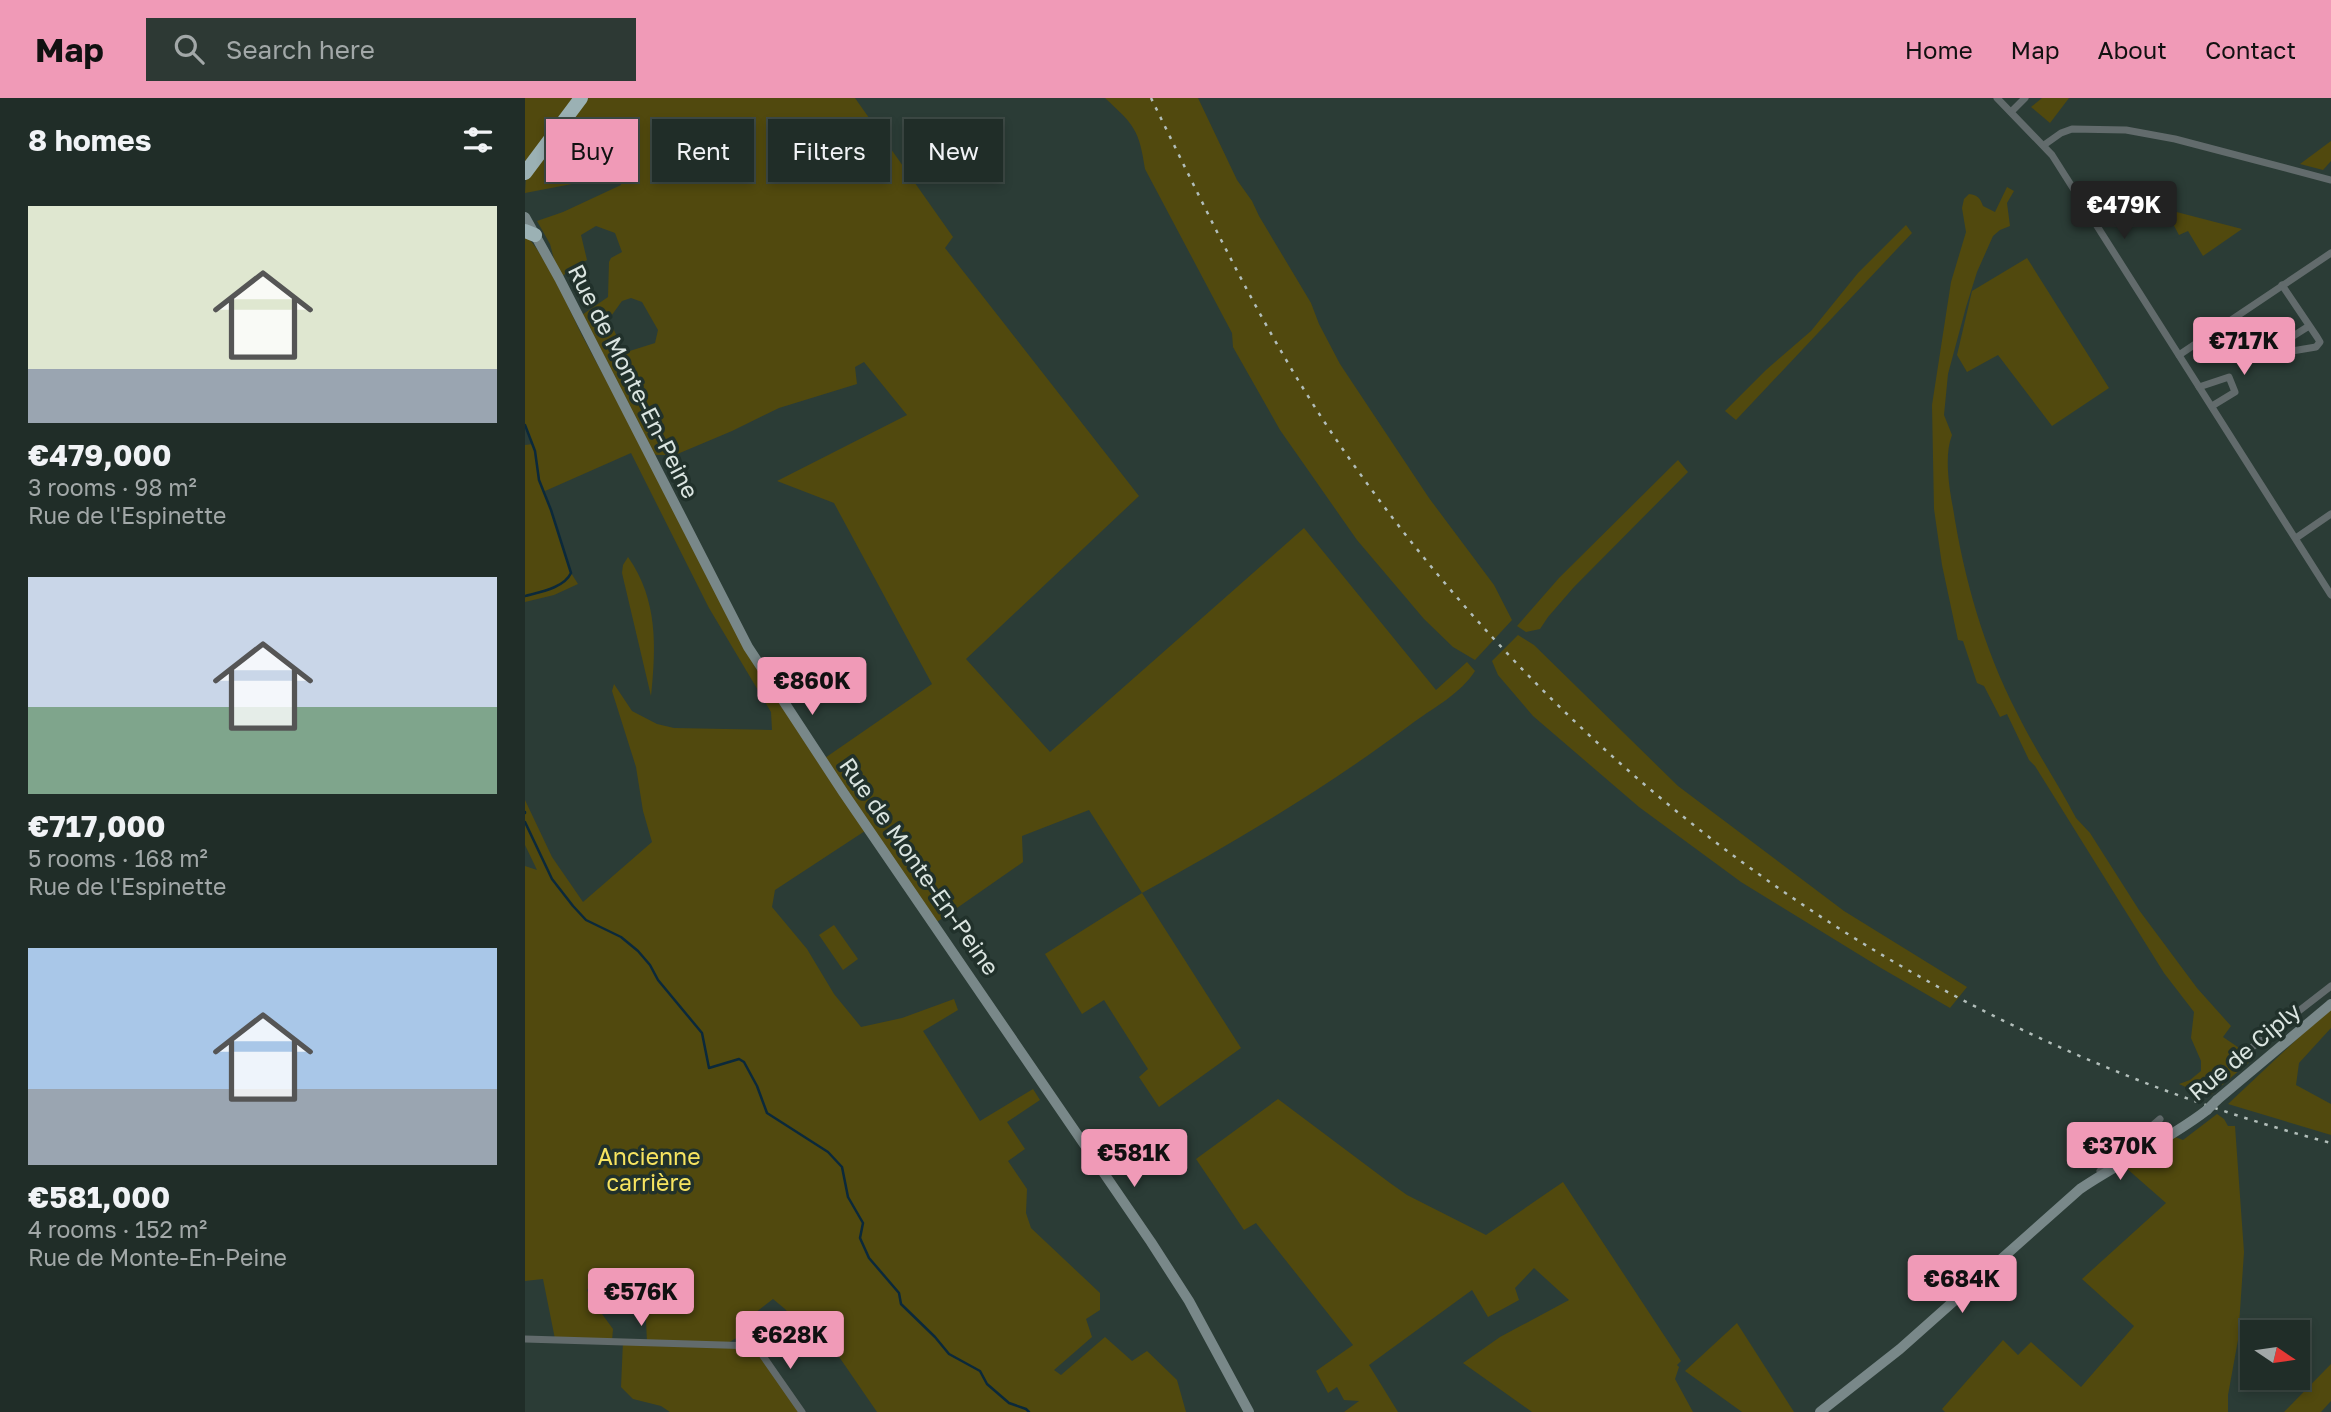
<!DOCTYPE html>
<meta charset="utf-8">
<style>
:root{--surface:#202d28;--page:#2d3934;--text:#f1f3f6;--muted:#a2a8a8;--line:#3d4945;--accent:#f09ab7}
body{margin:0;font-family:"Golos Text",sans-serif;background:var(--page);color:var(--text);height:100vh;display:flex;flex-direction:column;font-size:26px;white-space:nowrap}
*{box-sizing:border-box;margin:0}
p{font-size:23px;color:var(--muted)}
.icon{flex:none;width:38px;height:38px;fill:none;stroke:currentColor;stroke-width:2;stroke-linecap:round;stroke-linejoin:round}
.map{position:relative;flex:1;overflow:hidden}
.drawer{display:flex;flex-direction:column;background:var(--surface);width:525px}
.drawer>*{flex:none}
.banner{position:absolute;left:21px;top:21px;width:665px;height:63px;display:flex;gap:14px}
.needle{width:46px;rotate:103deg}
.fabs{position:absolute;left:1715px;top:1222px;display:grid;gap:14px}
.fabs a{display:grid;place-items:center;width:70px;height:70px;border-radius:0px;background:var(--surface);box-shadow:0 4px 10px #0003,0 0 0 2px var(--line);font-size:35px}
.price{position:absolute;translate:-50% -60px;padding:0 16px;border-radius:7px;background:var(--accent);color:#111;font-size:23px;line-height:46px;filter:drop-shadow(0 2px 4px #0008)}
.price::after{content:'';position:absolute;left:50%;top:42px;width:21px;height:16px;margin-left:-10px;background:inherit;clip-path:polygon(0 0,100% 0,50% 100%)}
.price.active{background:#222;color:#fff}
ul{padding:0;list-style:none}
li{display:grid;align-content:center;gap:14px;height:371px;padding:0 28px}
li span{display:grid;place-items:center;height:217px;border-radius:0px;color:#555}
li>.icon{margin-inline-start:auto}
span .icon{width:126px;height:126px;fill:#fffc;stroke-width:1}
li b{font-size:30px}
h2{display:flex;justify-content:space-between;align-items:center;height:84px;padding:0 28px;font-size:30px}
.chip{padding:0 24px;border-radius:0px;background:var(--surface);box-shadow:0 4px 10px #0003,0 0 0 2px var(--line);font-size:24px;line-height:63px}
.chip.active{background:var(--accent);color:#111}
header{display:flex;align-items:center;gap:42px;box-sizing:border-box;height:98px;padding:0 35px;background:var(--accent);color:#111}
header strong{font-size:33px}
nav{display:flex;gap:38px;margin-inline-start:auto;font-size:24px}
.search{width:490px;height:63px;background:var(--page);display:flex;align-items:center;gap:18px;box-sizing:border-box;padding:0 24px;border-radius:0px;color:var(--muted);font-size:26px}
main{display:flex;flex:1;min-height:0}
.map>svg:first-child{display:block}
</style>
<header>
<strong>Map</strong>
<div class="search"><svg class="icon" aria-label="search" viewBox="0 0 24 24"><circle cx="10" cy="10" r="6"/><path d="M15 15l6 6"/></svg>Search here</div>
<nav><a>Home</a><a>Map</a><a>About</a><a>Contact</a></nav>
</header>
<main>
<section class="drawer">
<h2>8 homes<svg class="icon" aria-label="filters" viewBox="0 0 24 24"><path d="M4 7h16M4 17h16"/><circle cx="9" cy="7" r="2"/><circle cx="15" cy="17" r="2"/></svg></h2>
<ul>
<li><span style="background:linear-gradient(#dfe7d0 75%,#9aa5b1 0)"><svg class="icon" aria-label="home" viewBox="0 0 24 24"><path d="M3 11l9-7 9 7M6 9v11h12V9"/></svg></span><div><b>€479,000</b><p>3 rooms · 98 m²</p><p>Rue de l'Espinette</p></div></li>
<li><span style="background:linear-gradient(#c9d6e8 60%,#7fa58c 0)"><svg class="icon" aria-label="home" viewBox="0 0 24 24"><path d="M3 11l9-7 9 7M6 9v11h12V9"/></svg></span><div><b>€717,000</b><p>5 rooms · 168 m²</p><p>Rue de l'Espinette</p></div></li>
<li><span style="background:linear-gradient(#a9c7e8 65%,#9aa5b1 0)"><svg class="icon" aria-label="home" viewBox="0 0 24 24"><path d="M3 11l9-7 9 7M6 9v11h12V9"/></svg></span><div><b>€581,000</b><p>4 rooms · 152 m²</p><p>Rue de Monte-En-Peine</p></div></li>
</ul>
</section>
<div class="map">
<svg width="1806" height="1314" viewBox="0 0 1806 1314">
<rect width="100%" height="100%" fill="#2b3c36"/>
<g fill="#51490e" fill-rule="evenodd">
<polygon points="0,0 51,0 0,66"/>
<path d="M63,0H330L428,139L420,150L614,398L441,561L525,654L779,430L911,592L942,564L950,573C936,595 910,609 889,624C803,689 711,743 617,795L716,950L634,1009L614,979L623,971L579,902L557,916L520,856L617,795L564,712L497,738L498,764L409,826L343,731L250,792L247,809L282,851L309,896L336,929L377,920L429,901L433,912L398,933L455,1023L508,991L515,1002L482,1024L500,1051L483,1063L502,1091L501,1115L506,1130L575,1195V1212L561,1221L567,1239L529,1272L536,1277L580,1239L607,1263L622,1253L652,1282L661,1314H352L288,1221L276,1229L260,1211L248,1201L226,1218L220,1235L201,1246L231,1248L275,1312L272,1314H145L136,1308L108,1301L96,1289L98,1243L122,1244L121,1222L125,1213L76,1174L71,1177L62,1192L66,1201L88,1231L87,1243L30,1241L18,1181L0,1183V768L12,772L0,747V702L27,759L58,804L127,744L118,713L111,669L87,593L89,586L107,613L132,626L149,630L247,632L246,614L184,510L106,355L20,393L46,475L53,486L29,497L0,504V347L8,346L0,327V137C21,156 45,214 59,241C75,272 92,302 110,331L54,219L83,199L84,164L86,160L97,154L90,135L71,128L56,137L62,162L34,180L25,146L12,123L38,114L96,87L94,77L0,95L1,79ZM106,200L117,204L133,232L130,245L92,257L97,250L84,221L97,203ZM339,264L382,317L252,383L309,405L407,586L297,662L199,505L121,349L131,357H150L207,333L254,310L332,286L330,269Z"/>
<path d="M580,0H673L712,82L727,103L734,118L786,205L794,226L815,266L904,400L969,487L987,522L950,562L928,549L899,521L832,442L755,332L708,249L707,235L620,71C614,31 609,27 580,0Z"/>
<polygon points="1517,0 1544,0 1525,25 1506,9"/>
<polygon points="1806,43 1806,63 1798,72 1775,66"/>
<path d="M1482,89L1489,93L1482,105L1485,128L1475,132L1468,138L1452,174L1441,209L1423,276L1419,317L1427,337C1419,357 1424,389 1428,410C1439,481 1459,550 1491,613C1509,650 1532,684 1551,720L1565,735L1614,812L1672,890L1706,928L1698,939L1729,960L1683,999L1654,986L1665,982L1676,973V963L1666,940L1669,914L1639,875L1510,668L1504,662L1482,616L1475,619L1459,588L1452,585L1438,543L1433,542L1417,467L1409,411L1407,307L1426,184L1441,134L1437,110L1439,101L1444,96C1453,97 1455,100 1458,108L1470,114Z"/>
<polygon points="1640,111 1717,131 1678,158 1663,133 1654,137"/>
<polygon points="1381,127 1387,135 1211,322 1200,313 1241,272 1286,233 1333,175"/>
<polygon points="1502,160 1584,290 1527,328 1473,257 1442,274 1432,257 1447,193"/>
<polygon points="1153,362 1163,374 1049,489 1023,519 1015,531 1001,534 992,528 1034,480"/>
<path d="M103,459C133,502 131,548 126,598L97,475L98,467Z"/>
<polygon points="993,537 1009,547 1153,688 1319,813 1442,889 1425,910 1356,870 1216,784 1114,709 1008,618 973,577 967,563"/>
<polygon points="309,827 333,861 318,872 294,837"/>
<polygon points="1806,909 1806,930 1774,965 1771,987 1806,1006 1806,1037 1703,1006"/>
<polygon points="753,1001 865,1085 882,1097 961,1137 1038,1084 1156,1263 1152,1267 1154,1269 1150,1281 1168,1314 1007,1314 938,1265 975,1239 1044,1202 1009,1170 990,1190 994,1202 963,1219 947,1192 844,1267 873,1314 819,1314 834,1303 819,1302 812,1289 803,1295 791,1273 828,1247 731,1125 719,1132 671,1061"/>
<polygon points="1692,1016 1699,1021 1703,1028 1710,1028 1719,1154 1713,1242 1703,1297 1703,1314 1420,1314 1417,1311 1478,1242 1493,1257 1506,1244 1556,1289 1609,1228 1557,1181 1641,1105 1600,1069 1645,1037 1658,1042"/>
<polygon points="1212,1225 1269,1314 1217,1314 1160,1273"/>
<polygon points="1806,1266 1806,1303 1796,1314 1759,1314"/>
</g>
<g fill="none" stroke-linecap="round" stroke-linejoin="round">
<g stroke="#0b293b" stroke-width="2.5">
<path d="M0,327L10,353L14,382L26,412L46,475C39,490 15,494 0,498"/>
<polyline points="0,714 0,715"/>
<polyline points="0,724 27,781 48,808 61,822 96,839 113,853 125,867 133,882 177,935 184,970 214,961 219,964 232,988 242,1015 303,1054 317,1069 323,1099 338,1125 335,1140 344,1160 374,1195 376,1206 410,1239 424,1256 455,1273 462,1286 484,1305 501,1311 504,1314"/>
</g>
<g stroke="#626b6c" stroke-width="7">
<polyline points="1472,0 1527,57 1806,497"/>
<polyline points="1486,14 1500,0"/>
<polyline points="1519,47 1536,35 1547,31 1601,32 1650,41 1806,82"/>
<polyline points="1757,187 1792,239 1795,244 1791,249 1767,253 1763,246 1765,240 1784,228"/>
<polyline points="1654,257 1806,155"/>
<polyline points="1674,289 1704,279 1710,294 1687,308"/>
<polyline points="1771,440 1806,416"/>
<polyline points="1721,954 1806,888"/>
<polyline points="1575,1073 1635,1021"/>
<polyline points="0,1241 231,1248 277,1314"/>
</g>
<g stroke="#798889" stroke-width="10">
<polyline points="0,119 34,180 223,549 318,694 626,1144 664,1203 724,1314"/>
<polyline points="1692,1002 1806,906"/>
<path d="M1295,1314L1375,1251L1555,1091C1596,1063 1642,1043 1682,1012"/>
</g>
<g stroke="#9bb1b4" stroke-width="14">
<polyline points="0,75 56,0"/>
<polyline points="0,133 10,137"/>
</g>
<path stroke="#b2beba" stroke-width="2.5" stroke-dasharray="3.5 7" stroke-linecap="butt" d="M626,0C685,120 742,242 819,353C1057,697 1402,938 1806,1045"/>
<polyline stroke="#798889" stroke-width="10" points="1682,1012 1692,1002"/>
</g>
<g text-anchor="middle" dominant-baseline="central" stroke-width="7" stroke-linejoin="round" paint-order="stroke">
<g font-size="23" fill="#dbe5e1" stroke="#21312b">
<text transform="translate(109 283) rotate(63)">Rue de Monte-En-Peine</text>
<text transform="translate(395 768) rotate(55)">Rue de Monte-En-Peine</text>
<text transform="translate(1719 953) rotate(-40)">Rue de Ciply</text>
</g>
<g font-size="23" fill="#f7e460" stroke="#21312b">
<text x="124" y="1058">Ancienne<tspan x="124" dy="26">carrière</tspan></text>
</g>
</g>
</svg>
<div class="fabs">
<a><svg class="needle" viewBox="-14 -14 28 28"><path d="M0-13l5 13h-10z" fill="#e53935"/><path d="M0 13l5-13h-10z" fill="#a2a8a8"/></svg></a>
</div>
<b class="price active" style="left:1599px;top:143px">€479K</b>
<b class="price" style="left:1719px;top:279px">€717K</b>
<b class="price" style="left:287px;top:619px">€860K</b>
<b class="price" style="left:1595px;top:1084px">€370K</b>
<b class="price" style="left:609px;top:1091px">€581K</b>
<b class="price" style="left:1437px;top:1217px">€684K</b>
<b class="price" style="left:116px;top:1230px">€576K</b>
<b class="price" style="left:265px;top:1273px">€628K</b>
<div class="banner">
<a class="chip active">Buy</a>
<a class="chip">Rent</a>
<a class="chip">Filters</a>
<a class="chip">New</a>
</div>
</div>
</main>
